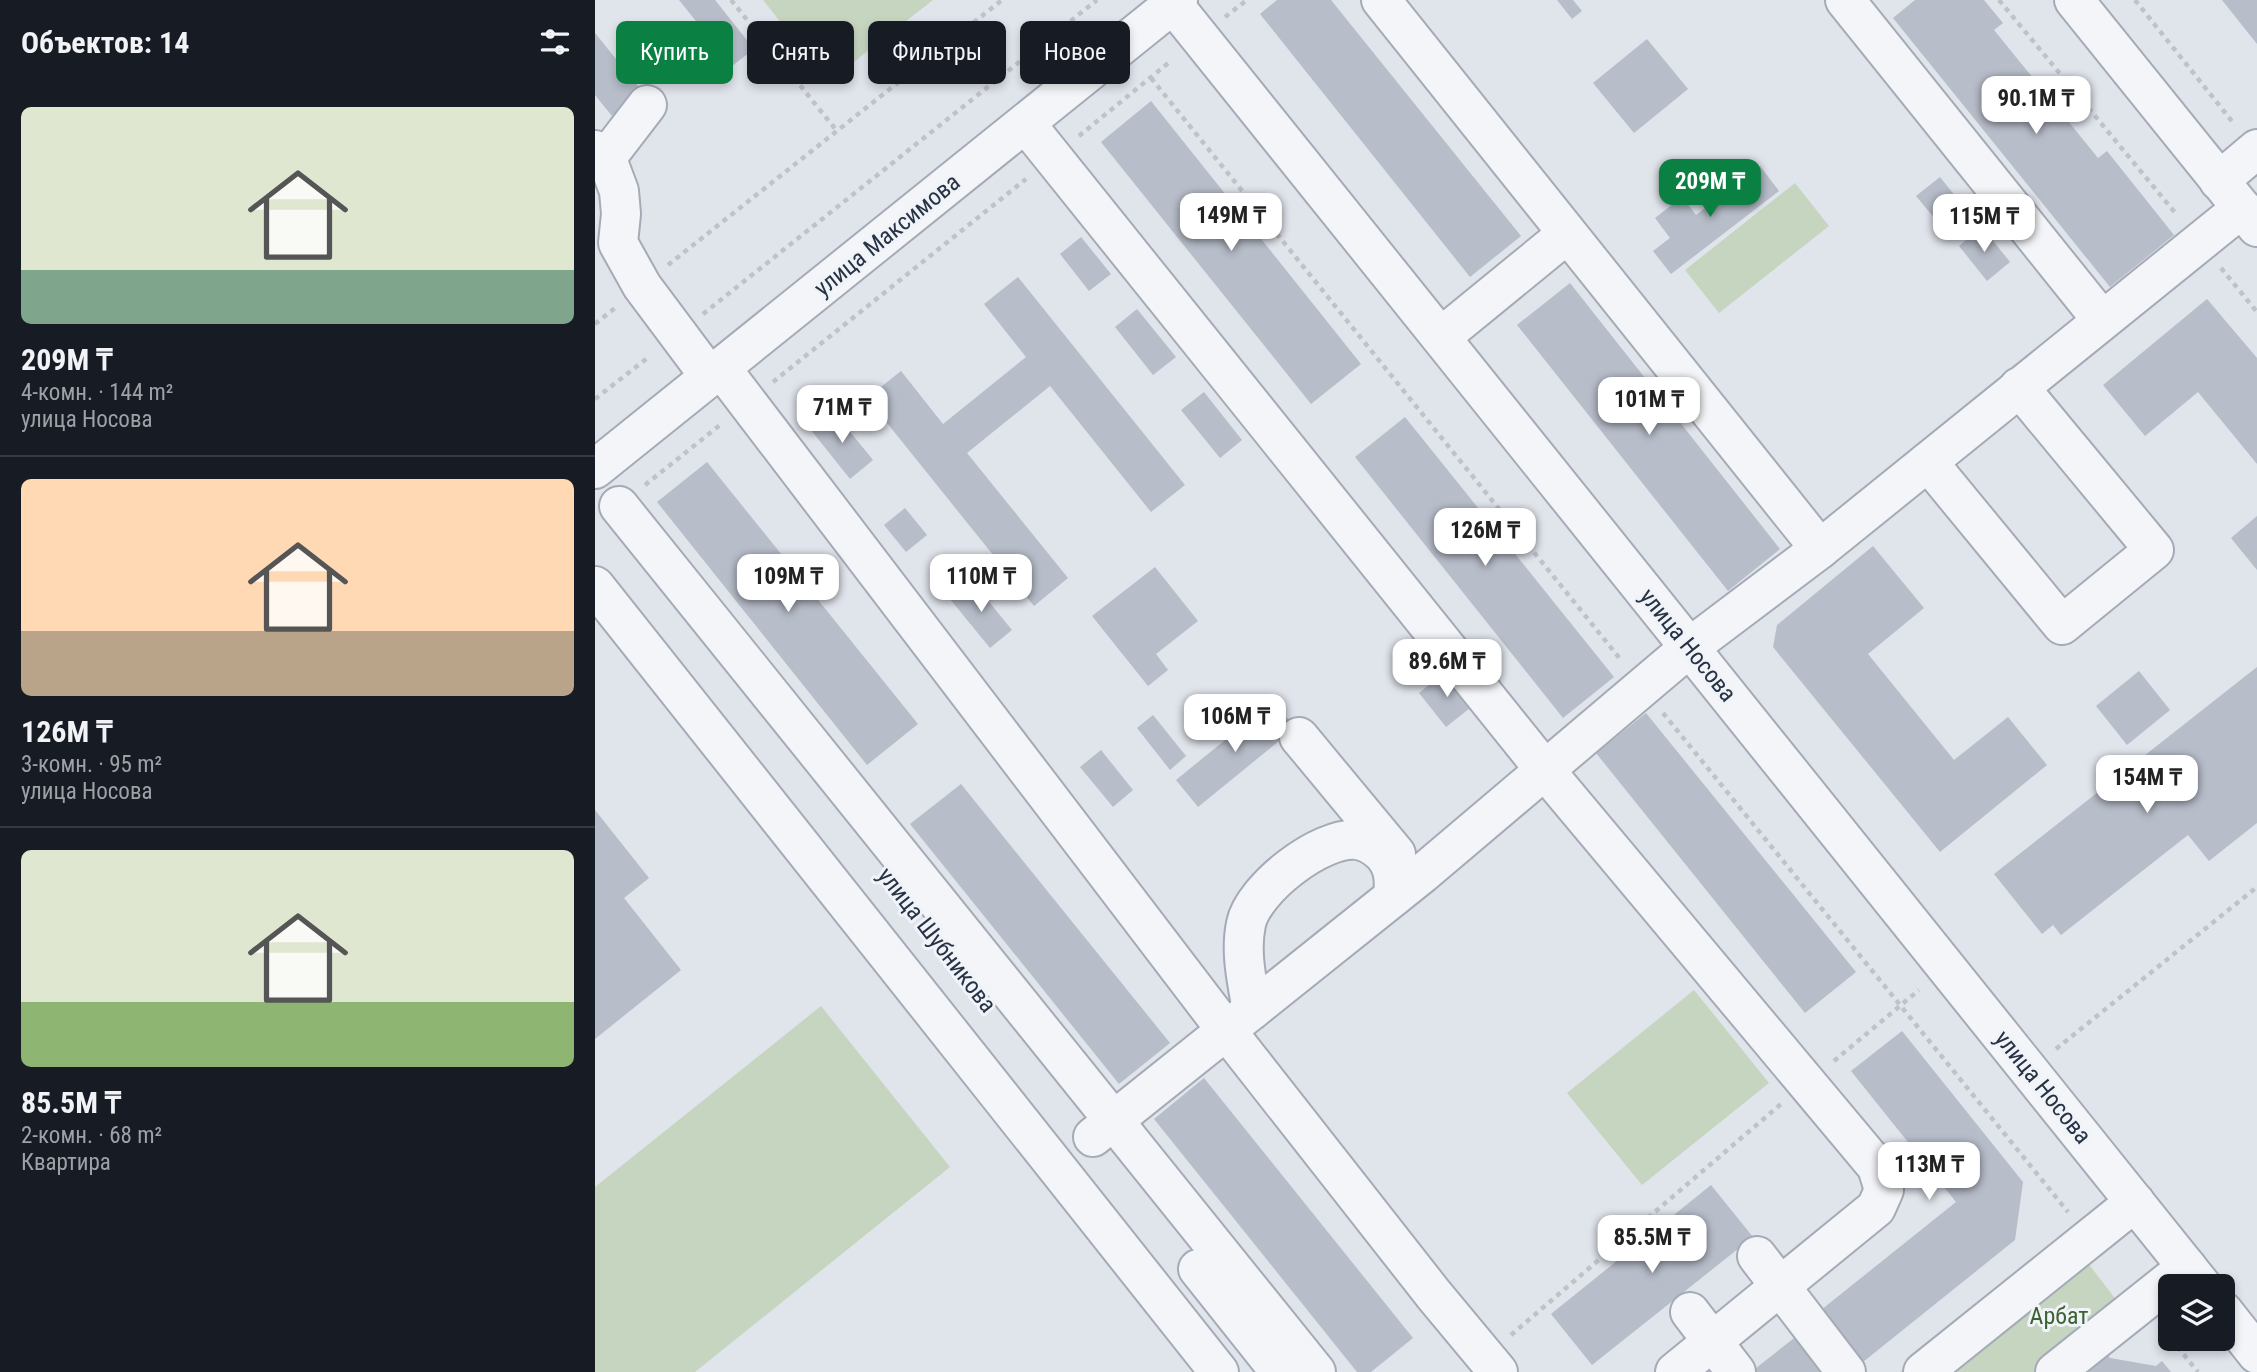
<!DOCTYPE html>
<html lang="ru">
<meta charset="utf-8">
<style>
:root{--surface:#171b24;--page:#242831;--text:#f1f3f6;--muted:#9ea1a6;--line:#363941;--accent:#0b8043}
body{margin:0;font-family:"Roboto Condensed",sans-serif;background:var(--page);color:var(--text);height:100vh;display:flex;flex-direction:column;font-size:26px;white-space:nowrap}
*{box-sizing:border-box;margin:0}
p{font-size:23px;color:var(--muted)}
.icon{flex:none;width:38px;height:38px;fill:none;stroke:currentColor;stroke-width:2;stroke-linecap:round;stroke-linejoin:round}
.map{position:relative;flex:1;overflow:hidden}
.details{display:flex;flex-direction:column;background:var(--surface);width:595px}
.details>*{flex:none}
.hud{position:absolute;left:21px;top:21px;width:665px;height:63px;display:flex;gap:14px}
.tools{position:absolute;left:1563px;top:1274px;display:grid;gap:14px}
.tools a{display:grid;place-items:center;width:77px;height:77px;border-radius:10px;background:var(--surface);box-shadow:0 4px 10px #0003;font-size:35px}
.price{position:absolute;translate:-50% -60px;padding:0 16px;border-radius:14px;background:#fff;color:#222;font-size:23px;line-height:46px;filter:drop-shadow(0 2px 4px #0008)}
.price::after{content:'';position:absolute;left:50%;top:42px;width:21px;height:16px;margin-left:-10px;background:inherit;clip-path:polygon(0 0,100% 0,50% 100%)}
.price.on{background:var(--accent);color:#fff}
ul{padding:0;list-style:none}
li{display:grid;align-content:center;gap:14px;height:371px;padding:0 21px}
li+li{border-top:2px solid var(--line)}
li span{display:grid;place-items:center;height:217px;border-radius:10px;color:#555}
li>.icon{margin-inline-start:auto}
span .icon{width:126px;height:126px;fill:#fffc;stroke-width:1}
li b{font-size:30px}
h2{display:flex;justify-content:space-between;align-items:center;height:84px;padding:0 21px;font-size:30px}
.chip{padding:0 24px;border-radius:10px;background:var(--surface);box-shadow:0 4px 10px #0003;font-size:24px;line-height:63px}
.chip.on{background:var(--accent);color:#fff}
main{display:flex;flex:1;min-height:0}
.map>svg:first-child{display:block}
</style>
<main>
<section class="details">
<h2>Объектов: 14<svg class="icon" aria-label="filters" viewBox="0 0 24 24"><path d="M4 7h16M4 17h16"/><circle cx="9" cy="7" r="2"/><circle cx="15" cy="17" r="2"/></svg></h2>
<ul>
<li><span style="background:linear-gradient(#dfe7d0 75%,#7fa58c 0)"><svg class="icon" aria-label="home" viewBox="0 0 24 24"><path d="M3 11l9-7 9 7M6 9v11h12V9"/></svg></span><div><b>209M ₸</b><p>4-комн. · 144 m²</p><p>улица Носова</p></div></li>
<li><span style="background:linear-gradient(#ffd9b3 70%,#b9a48a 0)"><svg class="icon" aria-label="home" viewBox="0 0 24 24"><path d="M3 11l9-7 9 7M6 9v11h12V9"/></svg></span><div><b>126M ₸</b><p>3-комн. · 95 m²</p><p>улица Носова</p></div></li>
<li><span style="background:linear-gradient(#dfe7d0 70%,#8fb573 0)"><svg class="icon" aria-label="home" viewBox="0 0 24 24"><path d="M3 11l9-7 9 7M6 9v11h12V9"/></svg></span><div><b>85.5M ₸</b><p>2-комн. · 68 m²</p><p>Квартира</p></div></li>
</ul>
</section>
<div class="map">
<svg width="1662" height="1372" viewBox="0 0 1662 1372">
<rect width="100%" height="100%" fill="#e0e4eb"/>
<g fill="#c6d5c0">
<polygon points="168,0 338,0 233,82"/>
<polygon points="1200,183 1234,226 1124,313 1090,270"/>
<polygon points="1099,990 1174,1083 1047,1185 972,1093"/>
<polygon points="226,1006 355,1167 100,1372 0,1372 0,1187"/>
<polygon points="1473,1237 1542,1327 1486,1372 1305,1372"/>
</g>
<g fill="#b7bdc9">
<polygon points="84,0 120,0 159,49 137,66"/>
<polygon points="682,0 736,0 926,236 875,277 665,14"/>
<polygon points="962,0 978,0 987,11 977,19"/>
<polygon points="1320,0 1389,0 1408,23 1399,30 1503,158 1512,151 1579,235 1515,287 1298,18"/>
<polygon points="1627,0 1662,0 1662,44"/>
<polygon points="0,33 47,91 17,116 0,95"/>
<polygon points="1052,39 1093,89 1039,133 998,83"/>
<polygon points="556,101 766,364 716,404 506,142"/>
<polygon points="1165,166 1184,191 1076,274 1058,251 1075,238 1060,218 1087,197 1101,215"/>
<polygon points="1345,177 1373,212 1350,231 1321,196"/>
<polygon points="1387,227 1415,262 1392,281 1364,246"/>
<polygon points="486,237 516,274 494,291 465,254"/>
<polygon points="423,277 590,485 556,512 455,386 372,453 473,578 439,606 272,398 306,371 348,424 431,357 389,304"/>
<polygon points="975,283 1185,549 1133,591 922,325"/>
<polygon points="1612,299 1662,358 1662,464 1603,392 1550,436 1508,385"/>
<polygon points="542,309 581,357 558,375 520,327"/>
<polygon points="609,392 647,440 625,458 586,410"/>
<polygon points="239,412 278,460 255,479 216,430"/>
<polygon points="810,417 1019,677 968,718 760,457"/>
<polygon points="112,462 323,724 272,765 62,502"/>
<polygon points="310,508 332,535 311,552 289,525"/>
<polygon points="1662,516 1662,570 1636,538"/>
<polygon points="1278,546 1329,608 1273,654 1359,760 1413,717 1452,765 1345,852 1178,647 1182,625"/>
<polygon points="560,567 603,621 561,654 573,670 553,686 497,616"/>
<polygon points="377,581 417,630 395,648 355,599"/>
<polygon points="1662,667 1662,823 1614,861 1593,835 1466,935 1458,925 1447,934 1399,874"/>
<polygon points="852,670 880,704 851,727 824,693"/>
<polygon points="1544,671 1575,710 1532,745 1501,706"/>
<polygon points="678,701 700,728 603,807 581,780"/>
<polygon points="1051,713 1261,972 1210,1013 1001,753"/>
<polygon points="558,715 591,756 575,770 542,728"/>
<polygon points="506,750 538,790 518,807 485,767"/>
<polygon points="366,784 575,1043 524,1084 315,824"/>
<polygon points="0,810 54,878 29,898 86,970 0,1039"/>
<polygon points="1307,1031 1428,1182 1420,1240 1268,1362 1226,1310 1361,1202 1256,1071"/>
<polygon points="609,1078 818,1338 776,1372 762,1372 559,1119"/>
<polygon points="1116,1185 1158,1237 997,1365 956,1314"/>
<polygon points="1208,1331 1241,1372 1156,1372"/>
<polygon points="1512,1354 1515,1358 1561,1366 1567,1361 1576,1372 1490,1372"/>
</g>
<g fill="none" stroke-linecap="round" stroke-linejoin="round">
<g stroke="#a5abb6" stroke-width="42">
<g id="minor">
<polyline points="786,0 1225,549"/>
<polyline points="1250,0 1507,320"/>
<polyline points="1479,0 1662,227"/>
<polyline points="578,4 1607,1286"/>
<polyline points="431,124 949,769 1282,1167 1289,1190 1281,1208 1080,1372"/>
<polyline points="0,150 15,167 24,191 26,214 23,243 47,286 115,377"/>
<polyline points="9,161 52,105"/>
<polyline points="1624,181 1662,149"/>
<polyline points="846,337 972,234"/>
<polyline points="126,368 631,1030 839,1295 903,1372"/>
<polyline points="1333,462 1467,625 1559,550 1424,387"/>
<polyline points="0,469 583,0"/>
<polyline points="24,506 721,1372"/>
<polyline points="0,586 624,1372"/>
<polyline points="704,737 801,854"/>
<path d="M657,1010C652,982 645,952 651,924C658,889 726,836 762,840C771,841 779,846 786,852C799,865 800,879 798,897"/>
<polyline points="498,1137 827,874 1095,647 1225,549 1647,208"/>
<polyline points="1162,1256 1251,1372"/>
<polyline points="603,1269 685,1372"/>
<polyline points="1628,1311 1662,1354"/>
<polyline points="1095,1312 1141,1372"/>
<polyline points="1328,1372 1540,1202"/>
<polyline points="1460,1372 1592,1267"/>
</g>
</g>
<g stroke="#bec2c9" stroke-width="4.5" stroke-dasharray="5 5" stroke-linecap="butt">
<polyline points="136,0 242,131"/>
<polyline points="1404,0 1582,215"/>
<polyline points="1540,0 1640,125"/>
<polyline points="630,17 652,0"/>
<polyline points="556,78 1026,660"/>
<polyline points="484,136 577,60"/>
<polyline points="73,265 407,0"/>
<polyline points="1626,268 1662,312"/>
<polyline points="108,314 502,0"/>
<polyline points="0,324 20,308"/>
<polyline points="178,382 431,179"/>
<polyline points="0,399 55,356"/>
<polyline points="50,485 125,425"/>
<polyline points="1068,713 1473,1212"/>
<polyline points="1461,1049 1662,887"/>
<polyline points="1239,1061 1324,990"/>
<polyline points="916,1335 1186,1104"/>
<polyline points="1576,1339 1603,1372"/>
</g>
<use href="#minor" stroke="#f3f5f8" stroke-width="38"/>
</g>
<g text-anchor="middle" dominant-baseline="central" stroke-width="6" stroke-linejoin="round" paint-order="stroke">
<g font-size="24" fill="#273244" stroke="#f0f3f8">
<text transform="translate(292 235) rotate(-39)">улица Максимова</text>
<text transform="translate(1093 645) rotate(51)">улица Носова</text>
<text transform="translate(342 940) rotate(52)">улица Шубникова</text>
<text transform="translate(1448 1087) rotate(51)">улица Носова</text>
</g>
<g font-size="24" fill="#3c6133" stroke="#f0f3f8">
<text x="1464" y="1316">Арбат</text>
</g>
</g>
</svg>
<div class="tools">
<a><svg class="icon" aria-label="layers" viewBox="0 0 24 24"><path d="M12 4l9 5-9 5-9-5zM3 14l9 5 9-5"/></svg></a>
</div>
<b class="price" style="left:1441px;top:136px">90.1M ₸</b>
<b class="price on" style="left:1115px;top:219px">209M ₸</b>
<b class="price" style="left:636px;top:253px">149M ₸</b>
<b class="price" style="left:1389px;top:254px">115M ₸</b>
<b class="price" style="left:1054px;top:437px">101M ₸</b>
<b class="price" style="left:247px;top:445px">71M ₸</b>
<b class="price" style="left:890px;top:568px">126M ₸</b>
<b class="price" style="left:193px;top:614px">109M ₸</b>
<b class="price" style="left:386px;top:614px">110M ₸</b>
<b class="price" style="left:852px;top:699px">89.6M ₸</b>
<b class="price" style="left:640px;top:754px">106M ₸</b>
<b class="price" style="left:1552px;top:815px">154M ₸</b>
<b class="price" style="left:1334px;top:1202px">113M ₸</b>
<b class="price" style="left:1057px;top:1275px">85.5M ₸</b>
<div class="hud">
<a class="chip on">Купить</a>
<a class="chip">Снять</a>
<a class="chip">Фильтры</a>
<a class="chip">Новое</a>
</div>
</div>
</main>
